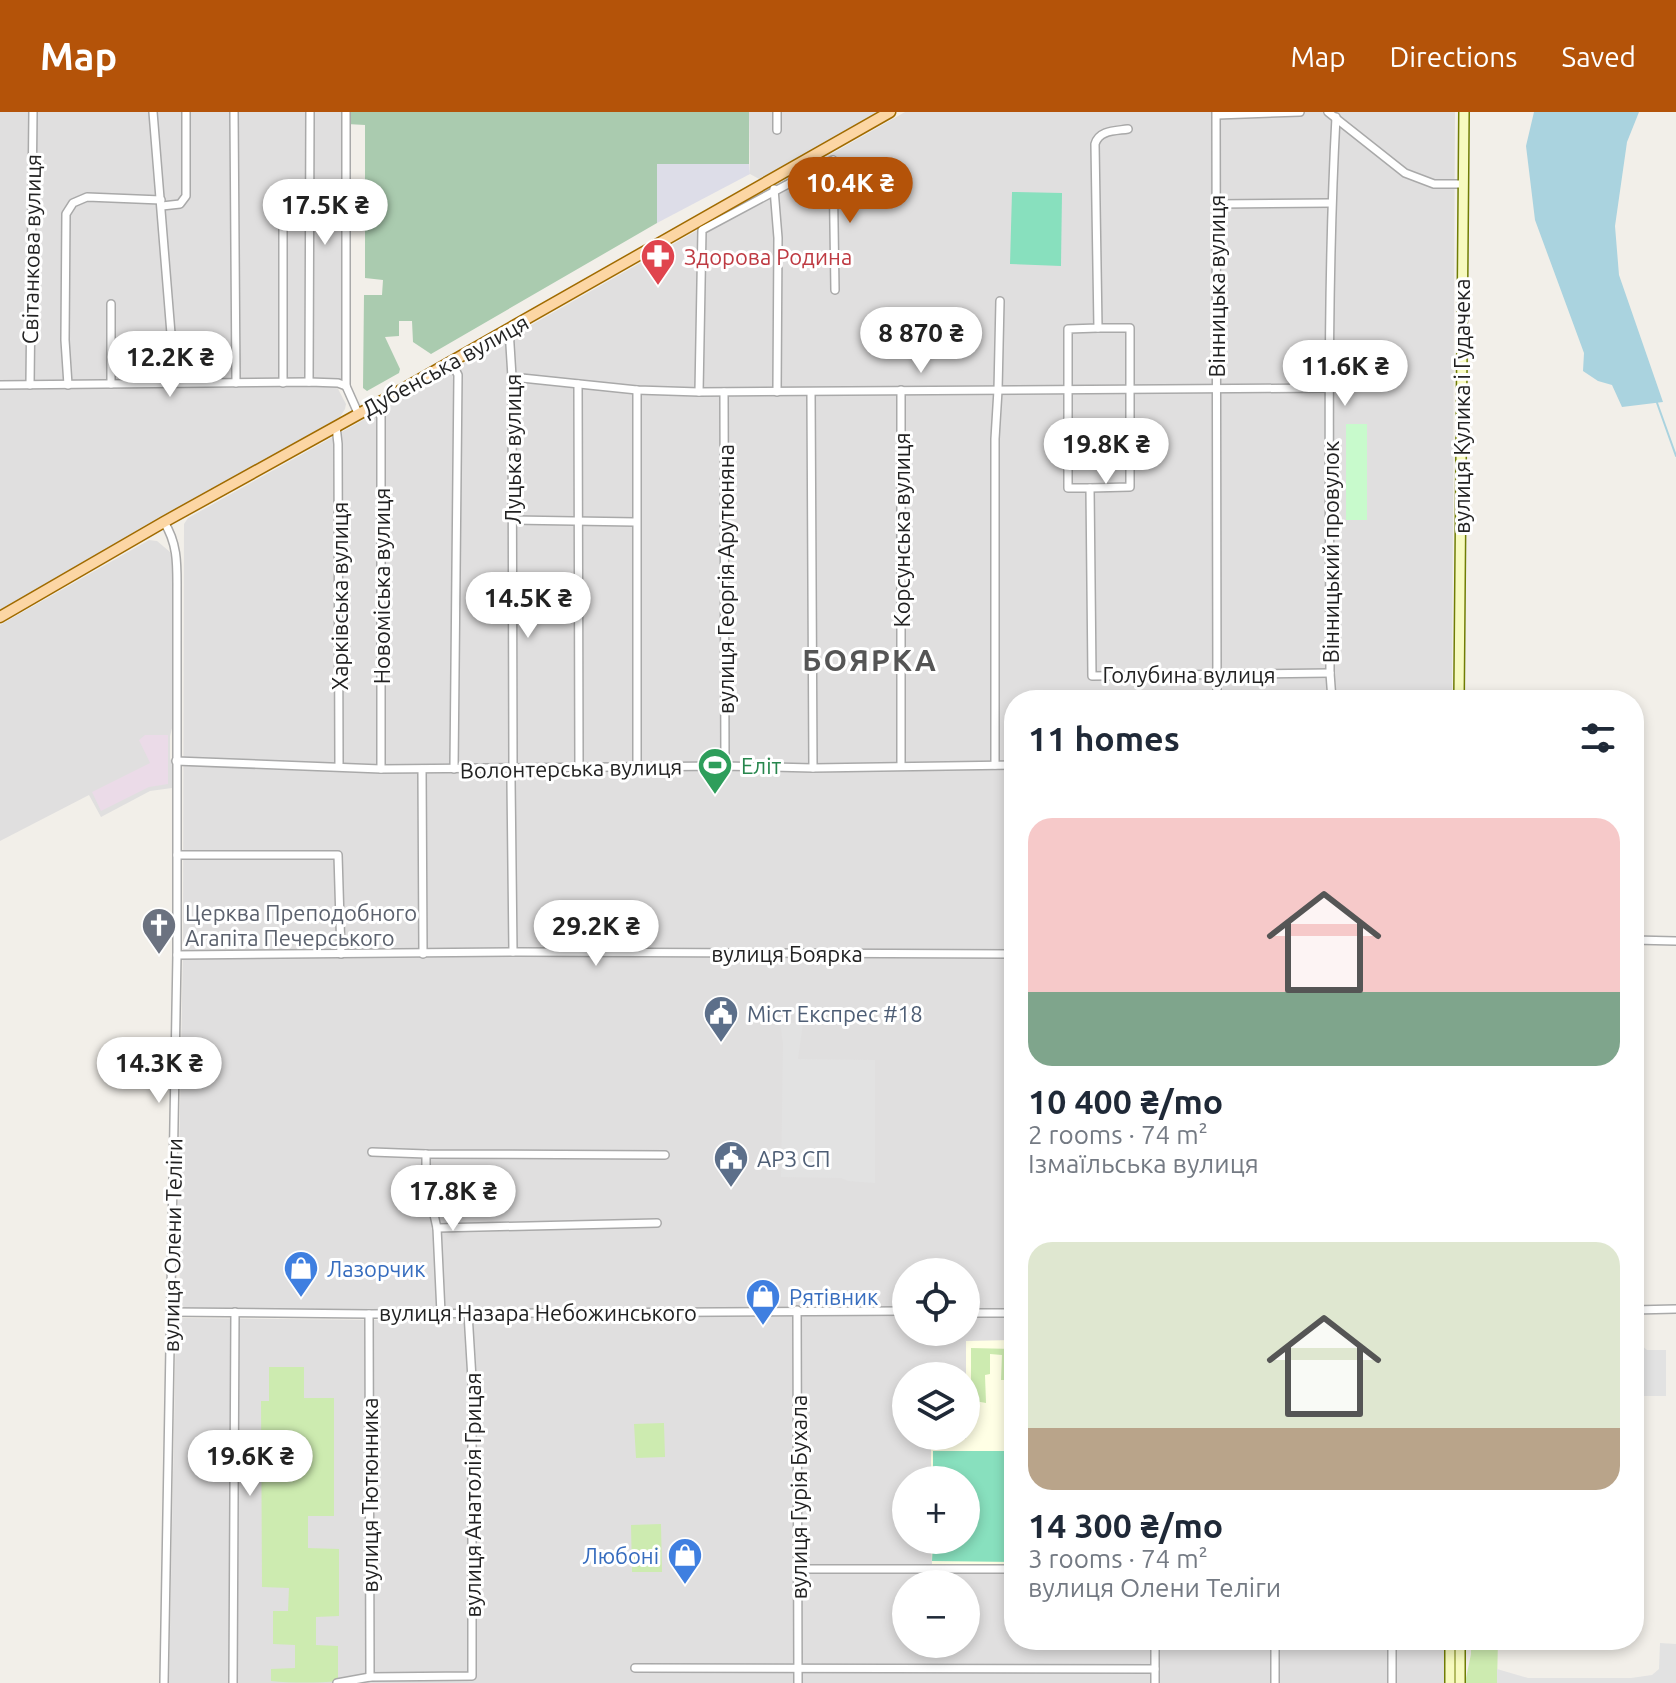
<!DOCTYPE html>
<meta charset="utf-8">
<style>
:root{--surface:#fff;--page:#f6f6f7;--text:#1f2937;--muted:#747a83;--accent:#b45309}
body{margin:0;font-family:Ubuntu,sans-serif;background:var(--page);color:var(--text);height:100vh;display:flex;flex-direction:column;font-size:30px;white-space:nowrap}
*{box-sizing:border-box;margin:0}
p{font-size:26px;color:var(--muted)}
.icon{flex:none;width:44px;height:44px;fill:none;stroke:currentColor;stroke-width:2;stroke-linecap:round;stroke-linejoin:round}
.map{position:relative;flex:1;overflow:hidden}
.sheet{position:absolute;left:1004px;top:578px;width:640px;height:960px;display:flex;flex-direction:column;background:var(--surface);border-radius:32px;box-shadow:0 4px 12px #0003}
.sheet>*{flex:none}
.fabs{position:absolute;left:892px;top:1146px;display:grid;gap:16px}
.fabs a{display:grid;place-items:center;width:88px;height:88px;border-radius:50%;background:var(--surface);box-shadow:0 4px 12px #0003;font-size:40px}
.price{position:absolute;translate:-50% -68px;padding:0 18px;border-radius:28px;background:#fff;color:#222;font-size:26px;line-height:52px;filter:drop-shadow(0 2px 4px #0008)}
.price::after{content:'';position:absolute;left:50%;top:48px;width:24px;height:18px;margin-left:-12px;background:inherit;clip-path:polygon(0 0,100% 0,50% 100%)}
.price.selected{background:var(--accent);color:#fff}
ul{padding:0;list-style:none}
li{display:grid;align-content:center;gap:16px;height:424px;padding:0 24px}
li span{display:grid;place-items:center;height:248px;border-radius:24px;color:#555}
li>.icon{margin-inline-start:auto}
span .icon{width:144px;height:144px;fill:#fffc;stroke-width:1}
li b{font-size:34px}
h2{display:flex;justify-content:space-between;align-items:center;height:96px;padding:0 24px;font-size:34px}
header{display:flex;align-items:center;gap:48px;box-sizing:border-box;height:112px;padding:0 40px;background:var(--accent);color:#fff}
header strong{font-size:38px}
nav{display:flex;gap:44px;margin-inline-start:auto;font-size:28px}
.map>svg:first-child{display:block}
</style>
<header>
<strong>Map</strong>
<nav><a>Map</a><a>Directions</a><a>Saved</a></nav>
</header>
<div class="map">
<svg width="1676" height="1571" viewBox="0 0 1676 1571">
<rect width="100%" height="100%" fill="#f2efe9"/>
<g fill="#e0dfdf" fill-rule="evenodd">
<polygon points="0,0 344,0 344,266 342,267 0,270"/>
<polygon points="749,0 879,0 761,68 750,62"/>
<polygon points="905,0 1455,0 1452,588 1014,588 1014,1197 966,1196 966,1160 906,1160 906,1195 331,1199 185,1196 181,1193 179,1187 180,1152 178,1145 178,1101 183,835 184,412 188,406 433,269"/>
<polygon points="334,274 338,277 346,292 345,297 340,305 0,498 0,277"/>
<polygon points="149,428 157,429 170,440 173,450 173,612 170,624 170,647 173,651 172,676 150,679 101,705 89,683 0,729 0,513"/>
<path d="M906,1203V1220H966V1205L1014,1206V1528H1446V1571H169L176,1211L181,1206L380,1208ZM906,1264H966V1324H906ZM906,1368H966V1428H906ZM906,1472H966V1532H906Z"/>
</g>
<polygon fill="#ebdbe8" points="145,623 168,623 168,672 149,675 101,699 92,680 150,651 139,628"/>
<polygon fill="#ffffe5" points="1014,1228 1014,1452 932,1452 931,1428 966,1428 966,1368 931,1368 931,1328 966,1327 966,1229"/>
<g fill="#cdebb0">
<polygon points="971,1236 1014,1237 1014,1268 1001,1268 1002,1243 990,1242 990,1262 985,1263 986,1291 975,1289 971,1286"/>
<path d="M269,1255H304V1286H334V1404H308V1436L339,1437V1504L316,1505V1533L338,1534V1569C318,1571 291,1571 271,1569V1557L295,1556V1533L273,1532V1499H288L289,1476L262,1475L261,1289H269Z"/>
<polygon points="664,1311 665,1345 636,1346 634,1312"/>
<polygon points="661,1412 662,1460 632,1460 631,1413"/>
<polygon points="1471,1528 1498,1528 1497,1571 1465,1571 1471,1542"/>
</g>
<polygon fill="#aacbaf" points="347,0 749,0 749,52 657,52 657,111 431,242 413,230 412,209 399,209 399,224 385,225 400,257 399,261 367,279 363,276 364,183 382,183 383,168 365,166 365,13 347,12"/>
<rect fill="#c8facc" x="1346" y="312" width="21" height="96"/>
<g fill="#88e0be">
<polygon points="1012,80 1062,81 1061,154 1010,152"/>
<polygon points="933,1339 1014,1339 1014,1450 932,1449 933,1428 966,1428 966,1368 933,1368"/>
</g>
<g fill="#e2e2e2">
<polygon points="780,910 803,912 798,947 875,948 875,1071 848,1069 841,1066 781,1065 783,932"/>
<polygon points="1634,1222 1641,1223 1642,1234 1647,1238 1666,1238 1666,1284 1634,1284"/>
<polygon points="1660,1531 1676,1532 1676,1571 1497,1571 1497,1557 1528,1566 1631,1566 1652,1563 1659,1557"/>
</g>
<polygon fill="#dddde8" points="657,52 749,52 750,62 657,111"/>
<polygon fill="#aad3df" points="1534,0 1639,0 1627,30 1615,114 1619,163 1663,290 1622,295 1612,273 1598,269 1583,259 1584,241 1535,108 1526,34"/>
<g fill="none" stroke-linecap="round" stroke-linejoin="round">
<polyline stroke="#aad3df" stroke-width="2" points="1656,288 1676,344"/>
<g stroke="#a9a9a9" stroke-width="10">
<g id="street">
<polyline points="153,0 175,271"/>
<polyline points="234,0 236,271"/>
<polyline points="346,0 346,274 358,301"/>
<polyline points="777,0 777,18"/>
<polyline points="1216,0 1217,588"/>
<polyline points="1328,0 1405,61 1434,72 1463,72"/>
<polyline points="1217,3 1300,0"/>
<path d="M1128,17C1115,19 1099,18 1095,32L1098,216L1068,217V376H1090L1092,564L1330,561"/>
<polyline points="774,77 778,126 777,280"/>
<polyline points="1217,92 1331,91"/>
<polyline points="162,94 180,92 186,84 186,0"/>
<polyline points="283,101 283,271"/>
<polyline points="111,192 111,272"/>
<polyline points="509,217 512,265 513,655 511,669 513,840"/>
<polyline points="451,249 458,263 454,657"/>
<polyline points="512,265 637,278 699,280 1330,276"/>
<polyline points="309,270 310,0"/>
<polyline points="578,272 579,655"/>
<polyline points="0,273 309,270 338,271 346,274"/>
<polyline points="30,273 33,0"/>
<polyline points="68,273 65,228 66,102 73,91 87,85 161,88"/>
<polyline points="637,278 637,655"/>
<polyline points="901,278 901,654"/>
<polyline points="699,280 702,118 833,48 835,178"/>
<polyline points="724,280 725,654"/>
<polyline points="811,280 813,656"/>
<polyline points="375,293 381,305 381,657"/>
<polyline points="336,314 338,332 339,654"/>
<polyline points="1090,376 1130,375 1130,216 1098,216"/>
<polyline points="513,408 635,410"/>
<path d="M1332,588L1330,561C1330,376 1326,190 1336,5"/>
<polyline points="176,649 381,657 725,654 813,656 1014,653"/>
<polyline points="995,653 995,327 998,278 1000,189"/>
<polyline points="422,657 423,842"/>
<polyline points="177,743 338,743 341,842"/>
<polyline points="1634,828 1676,829"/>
<polyline points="177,843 521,840 1014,842"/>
<polyline points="372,1040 426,1042 665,1043"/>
<polyline points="426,1042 426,1067 437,1116 441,1201"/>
<polyline points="437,1116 657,1111"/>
<polyline points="797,1198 798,1571"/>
<polyline points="1634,1198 1676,1197"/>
<polyline points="171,1200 369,1202 906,1199"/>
<polyline points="966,1201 1014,1201"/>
<polyline points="369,1202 370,1565"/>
<polyline points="797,1457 1014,1457"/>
<polyline points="1392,1528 1392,1571"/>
<polyline points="635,1556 1155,1557"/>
<path d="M164,1571L177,843V478C177,453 178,432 164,410"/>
<polyline points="233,1571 235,1200"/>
<polyline points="337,1571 370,1565 472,1564 472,1267 468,1201"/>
<polyline points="1155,1571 1155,1528"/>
<polyline points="1275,1571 1275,1528"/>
</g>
</g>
<g stroke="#707d05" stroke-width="12">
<g id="secondary">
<polyline points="1459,588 1464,0"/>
<polyline points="1450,1571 1450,1528"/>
<polyline points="1460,1571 1460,1528"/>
</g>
</g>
<g stroke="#a06b00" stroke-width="13">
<polyline id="primary" points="0,505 164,410 375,293 890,0"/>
</g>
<use href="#street" stroke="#fff" stroke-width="7"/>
<use href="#secondary" stroke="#f7fabf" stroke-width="9"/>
<use href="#primary" stroke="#fcd6a4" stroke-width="10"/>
</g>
<defs>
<g id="pharmacy-pin" transform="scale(1.8)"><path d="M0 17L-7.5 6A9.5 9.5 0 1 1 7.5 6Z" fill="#e0444e" stroke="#fff"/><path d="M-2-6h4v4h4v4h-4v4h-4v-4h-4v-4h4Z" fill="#fff"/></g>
<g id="stadium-pin" transform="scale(1.8)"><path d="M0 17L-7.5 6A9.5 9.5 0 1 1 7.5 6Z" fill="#2e9e5b" stroke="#fff"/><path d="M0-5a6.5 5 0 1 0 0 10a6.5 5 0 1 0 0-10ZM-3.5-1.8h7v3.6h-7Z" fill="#fff"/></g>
<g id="church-pin" transform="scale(1.8)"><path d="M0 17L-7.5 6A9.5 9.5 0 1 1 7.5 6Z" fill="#6b7280" stroke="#fff"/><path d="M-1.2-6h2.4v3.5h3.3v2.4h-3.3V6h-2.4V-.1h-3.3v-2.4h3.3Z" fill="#fff"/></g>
<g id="civic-pin" transform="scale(1.8)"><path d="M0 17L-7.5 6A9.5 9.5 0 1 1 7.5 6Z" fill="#5c6f8a" stroke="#fff"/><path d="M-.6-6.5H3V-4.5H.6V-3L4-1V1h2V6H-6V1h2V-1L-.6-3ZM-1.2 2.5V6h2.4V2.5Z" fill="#fff"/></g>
<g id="shop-pin" transform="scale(1.8)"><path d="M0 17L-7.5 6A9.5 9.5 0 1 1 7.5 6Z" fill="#3f7fe0" stroke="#fff"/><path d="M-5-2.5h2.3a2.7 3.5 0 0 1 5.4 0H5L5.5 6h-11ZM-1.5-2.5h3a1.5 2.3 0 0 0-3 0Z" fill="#fff"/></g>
</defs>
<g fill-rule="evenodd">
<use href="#pharmacy-pin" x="658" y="144"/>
<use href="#stadium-pin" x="715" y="653"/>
<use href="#church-pin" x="159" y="813"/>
<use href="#civic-pin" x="721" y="901"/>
<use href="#civic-pin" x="731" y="1046"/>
<use href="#shop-pin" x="301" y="1156"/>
<use href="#shop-pin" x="763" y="1184"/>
<use href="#shop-pin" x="685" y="1443"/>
</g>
<g text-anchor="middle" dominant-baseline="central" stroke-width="6" stroke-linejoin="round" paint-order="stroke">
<g font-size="22" fill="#222" stroke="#fff">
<text transform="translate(31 137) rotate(-89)">Світанкова вулиця</text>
<text transform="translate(1216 174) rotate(-90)">Вінницька вулиця</text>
<text transform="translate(445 253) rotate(-29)">Дубенська вулиця</text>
<text transform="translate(1461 294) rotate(-90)">вулиця Кулика і Гудачека</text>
<text transform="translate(512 337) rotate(-90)">Луцька вулиця</text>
<text transform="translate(901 418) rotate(-90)">Корсунська вулиця</text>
<text transform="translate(1330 440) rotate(-90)">Вінницький провулок</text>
<text transform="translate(725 467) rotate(-90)">вулиця Георгія Арутюняна</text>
<text transform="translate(381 474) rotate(-90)">Новоміська вулиця</text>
<text transform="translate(339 484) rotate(-90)">Харківська вулиця</text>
<text x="1189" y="562">Голубина вулиця</text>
<text transform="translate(571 656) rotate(-1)">Волонтерська вулиця</text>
<text x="787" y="841">вулиця Боярка</text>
<text transform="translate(172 1133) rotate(-89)">вулиця Олени Теліги</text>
<text x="538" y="1200">вулиця Назара Небожинського</text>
<text transform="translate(369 1383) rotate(-90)">вулиця Тютюнника</text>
<text transform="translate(472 1383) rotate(-90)">вулиця Анатолія Грицая</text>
<text transform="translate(798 1385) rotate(-90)">вулиця Гурія Бухала</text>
</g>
<g font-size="22" fill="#be3a42" stroke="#fff" text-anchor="start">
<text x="684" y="144">Здорова Родина</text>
</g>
<g font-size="22" fill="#27864d" stroke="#fff" text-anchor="start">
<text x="741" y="653">Еліт</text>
</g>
<g font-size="22" fill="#5b616d" stroke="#fff" text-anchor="start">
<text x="185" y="800">Церква Преподобного<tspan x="185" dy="25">Агапіта Печерського</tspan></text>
</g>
<g font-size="22" fill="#4e5e75" stroke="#fff" text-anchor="start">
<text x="747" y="901">Міст Експрес #18</text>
<text x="757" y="1046">АРЗ СП</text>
</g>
<g font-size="22" fill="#366cbe" stroke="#fff" text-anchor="start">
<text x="327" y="1156">Лазорчик</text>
<text x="789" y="1184">Рятівник</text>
<text x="659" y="1443" text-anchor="end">Любоні</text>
</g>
<g font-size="30" font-weight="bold" letter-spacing="2" fill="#555" stroke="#fff">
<text x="870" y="548">БОЯРКА</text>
</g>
</g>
</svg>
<div class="fabs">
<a><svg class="icon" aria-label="locate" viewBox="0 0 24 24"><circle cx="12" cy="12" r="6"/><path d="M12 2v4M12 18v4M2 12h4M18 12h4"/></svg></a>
<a><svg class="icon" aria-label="layers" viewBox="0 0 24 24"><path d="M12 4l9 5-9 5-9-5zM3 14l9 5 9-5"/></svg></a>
<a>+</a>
<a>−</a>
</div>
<b class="price selected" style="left:850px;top:113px">10.4K ₴</b>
<b class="price" style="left:325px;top:135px">17.5K ₴</b>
<b class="price" style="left:921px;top:263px">8 870 ₴</b>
<b class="price" style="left:170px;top:287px">12.2K ₴</b>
<b class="price" style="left:1345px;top:296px">11.6K ₴</b>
<b class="price" style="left:1106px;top:374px">19.8K ₴</b>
<b class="price" style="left:528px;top:528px">14.5K ₴</b>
<b class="price" style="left:596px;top:856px">29.2K ₴</b>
<b class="price" style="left:159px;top:993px">14.3K ₴</b>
<b class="price" style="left:453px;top:1121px">17.8K ₴</b>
<b class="price" style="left:250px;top:1386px">19.6K ₴</b>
<section class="sheet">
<h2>11 homes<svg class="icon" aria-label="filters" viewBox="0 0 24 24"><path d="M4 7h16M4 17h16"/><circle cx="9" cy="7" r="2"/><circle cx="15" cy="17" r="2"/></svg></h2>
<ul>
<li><span style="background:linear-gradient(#f6c9c9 70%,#7fa58c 0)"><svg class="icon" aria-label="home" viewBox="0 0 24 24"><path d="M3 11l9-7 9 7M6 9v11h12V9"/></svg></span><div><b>10 400 ₴/mo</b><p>2 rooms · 74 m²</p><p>Ізмаїльська вулиця</p></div></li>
<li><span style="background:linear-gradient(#dfe7d0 75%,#b9a48a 0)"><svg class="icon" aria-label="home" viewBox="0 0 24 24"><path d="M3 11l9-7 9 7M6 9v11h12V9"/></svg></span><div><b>14 300 ₴/mo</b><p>3 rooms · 74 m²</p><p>вулиця Олени Теліги</p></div></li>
</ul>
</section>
</div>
